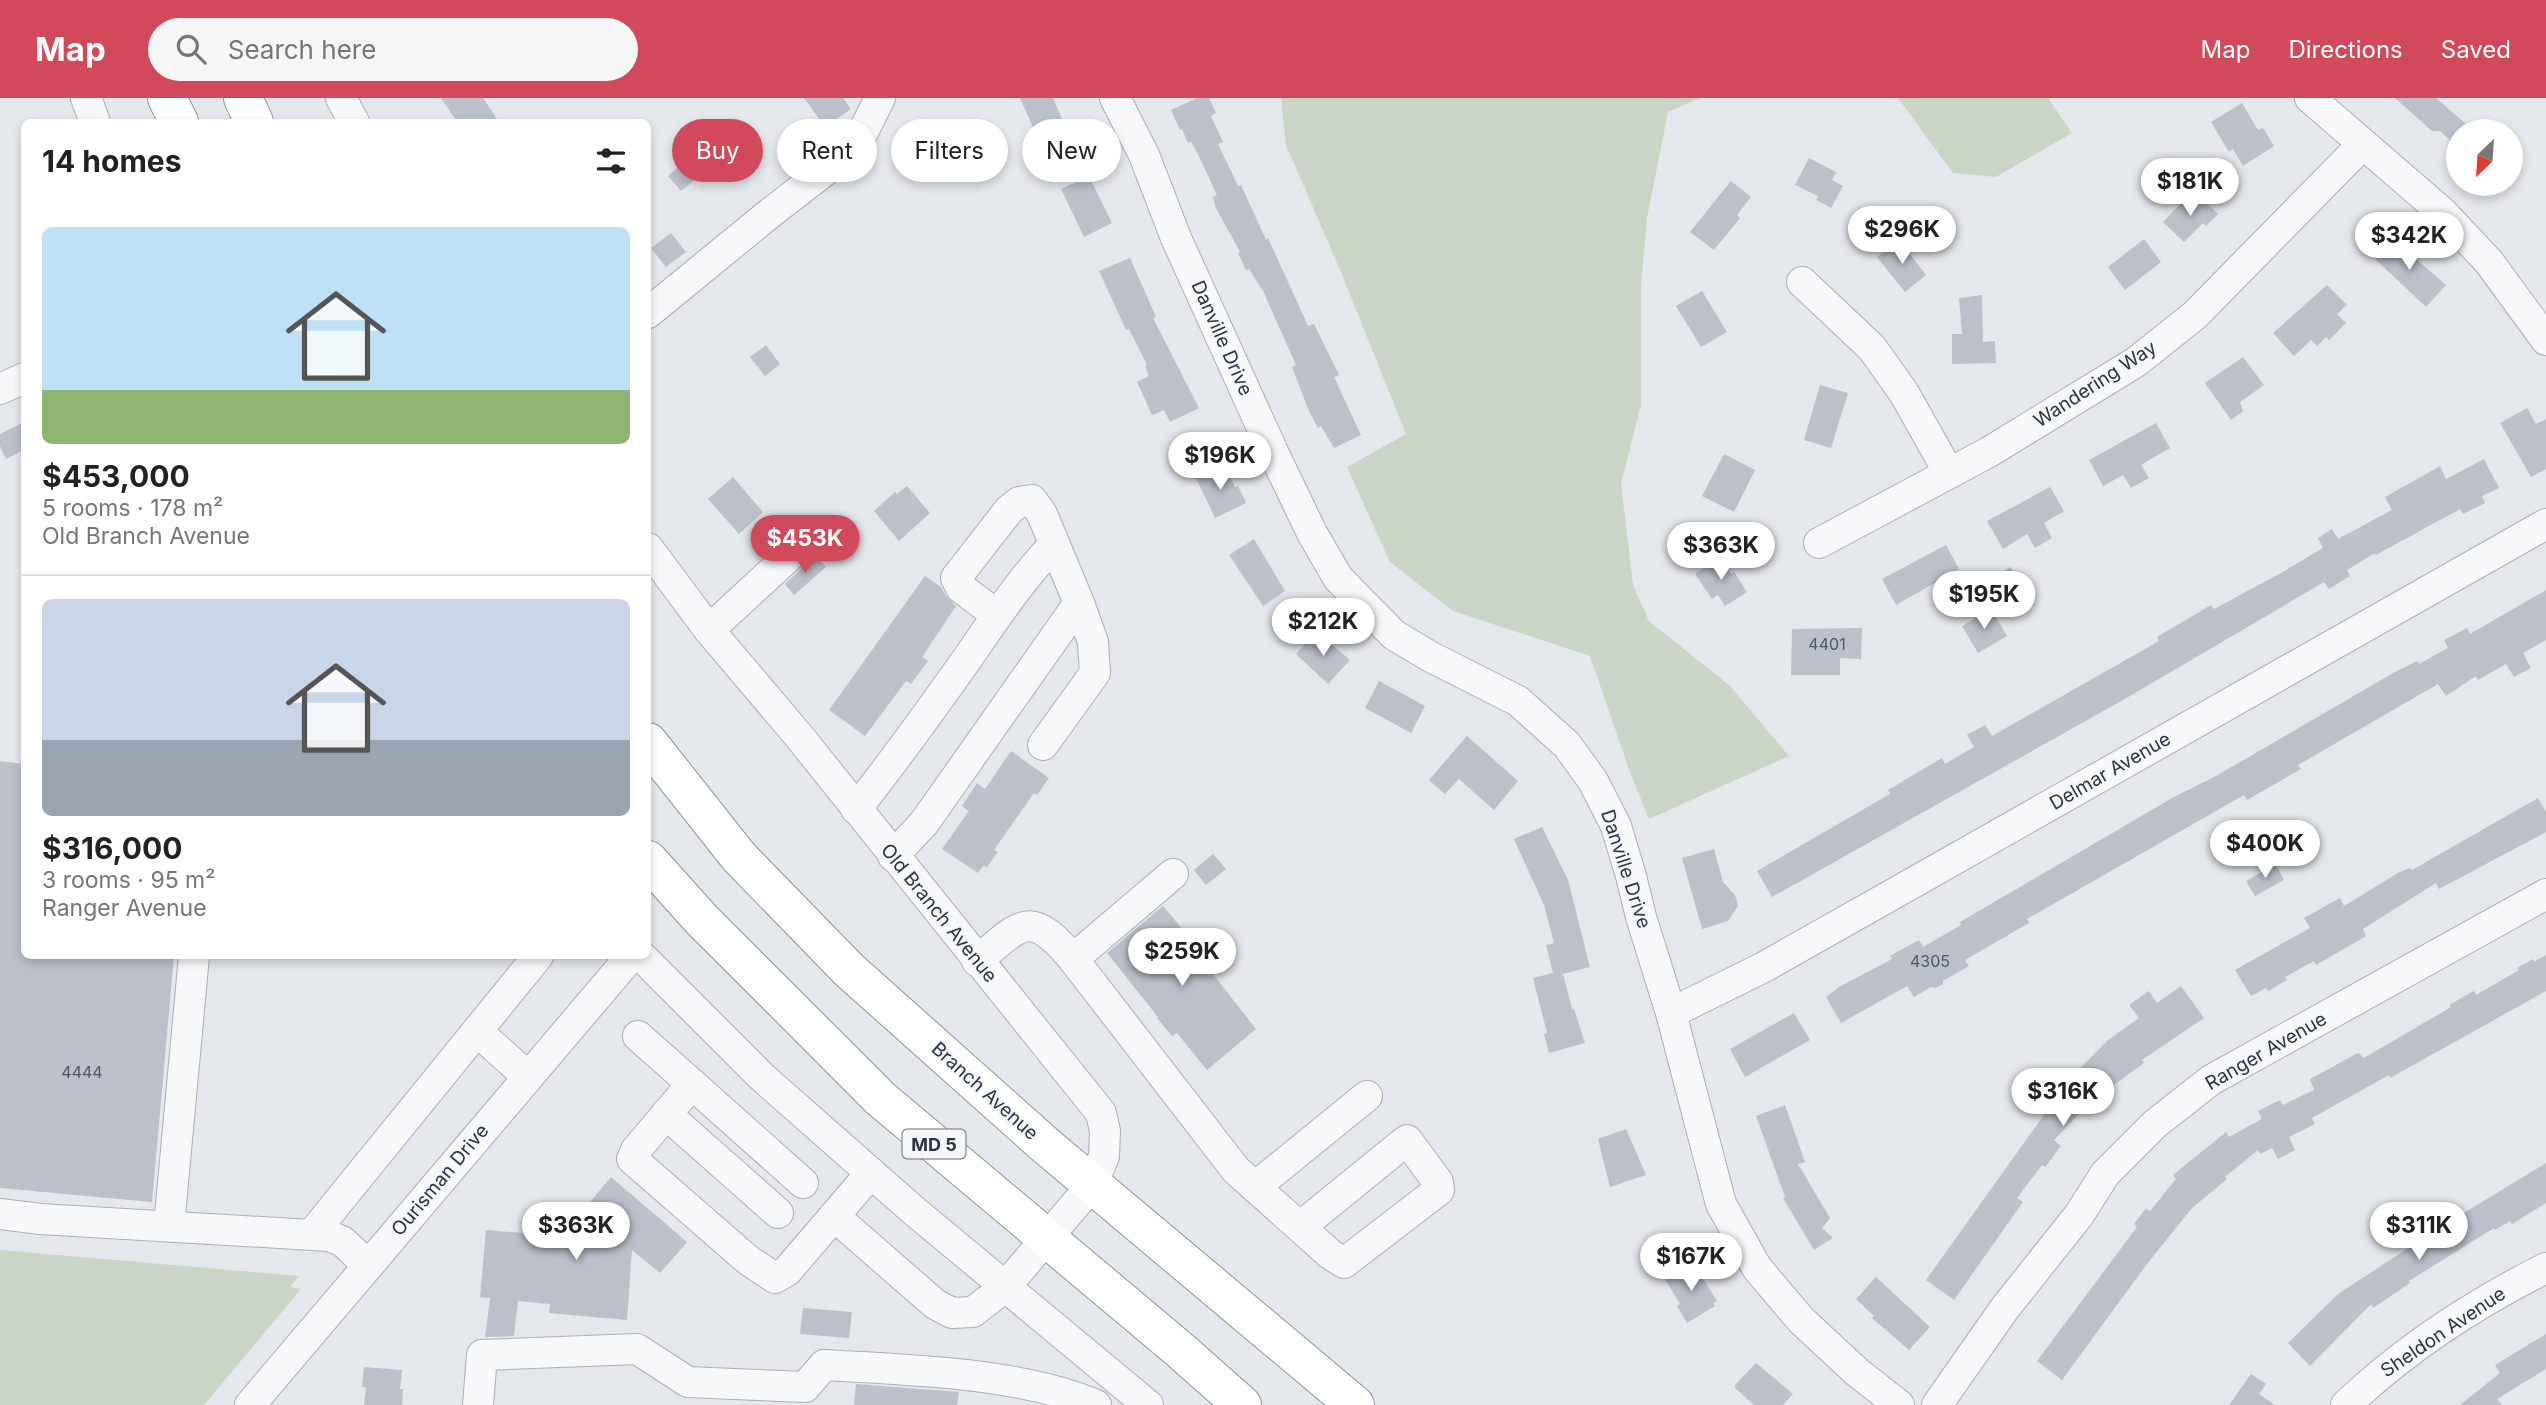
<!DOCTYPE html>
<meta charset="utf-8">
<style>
:root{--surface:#fff;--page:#f6f6f6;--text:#222;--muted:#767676;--line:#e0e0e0;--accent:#d1495b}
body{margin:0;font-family:Inter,sans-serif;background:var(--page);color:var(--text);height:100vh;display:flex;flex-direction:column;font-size:26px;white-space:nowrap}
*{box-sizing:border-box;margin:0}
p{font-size:23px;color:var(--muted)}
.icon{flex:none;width:38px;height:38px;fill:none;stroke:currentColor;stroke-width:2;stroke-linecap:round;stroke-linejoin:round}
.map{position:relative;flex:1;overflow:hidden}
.drawer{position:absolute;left:21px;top:21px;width:630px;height:840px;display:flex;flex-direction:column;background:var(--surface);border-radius:10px;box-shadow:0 4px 10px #0003}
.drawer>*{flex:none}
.top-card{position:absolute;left:672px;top:21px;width:665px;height:63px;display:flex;gap:14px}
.needle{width:46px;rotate:205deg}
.fabs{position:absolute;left:2446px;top:21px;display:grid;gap:14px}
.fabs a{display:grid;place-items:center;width:77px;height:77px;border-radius:50%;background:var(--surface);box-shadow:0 4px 10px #0003;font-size:35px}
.price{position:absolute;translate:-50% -60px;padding:0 16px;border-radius:24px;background:#fff;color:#222;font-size:23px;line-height:46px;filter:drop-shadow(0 2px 4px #0008)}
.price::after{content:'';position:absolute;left:50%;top:42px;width:21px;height:16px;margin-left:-10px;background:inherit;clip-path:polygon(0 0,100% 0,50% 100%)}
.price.current{background:var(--accent);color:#fff}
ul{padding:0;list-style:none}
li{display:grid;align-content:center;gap:14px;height:371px;padding:0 21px}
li+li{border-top:2px solid var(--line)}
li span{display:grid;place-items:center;height:217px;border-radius:10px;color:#555}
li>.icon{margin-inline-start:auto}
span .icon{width:126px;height:126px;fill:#fffc;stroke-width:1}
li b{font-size:30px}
h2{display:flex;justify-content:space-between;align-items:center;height:84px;padding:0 21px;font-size:30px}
.tag{padding:0 24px;border-radius:32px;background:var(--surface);box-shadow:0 4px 10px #0003;font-size:24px;line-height:63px}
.tag.current{background:var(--accent);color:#fff}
header{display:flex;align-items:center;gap:42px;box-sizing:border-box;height:98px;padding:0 35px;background:var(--accent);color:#fff}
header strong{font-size:33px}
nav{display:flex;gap:38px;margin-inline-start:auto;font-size:24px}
.search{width:490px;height:63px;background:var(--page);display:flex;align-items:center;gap:18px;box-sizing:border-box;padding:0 24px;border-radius:38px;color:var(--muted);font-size:26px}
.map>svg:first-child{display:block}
</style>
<header>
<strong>Map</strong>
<div class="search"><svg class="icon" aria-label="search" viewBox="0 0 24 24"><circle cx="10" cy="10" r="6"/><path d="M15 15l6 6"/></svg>Search here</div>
<nav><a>Map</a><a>Directions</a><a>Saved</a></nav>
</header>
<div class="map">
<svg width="2546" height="1307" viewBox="0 0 2546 1307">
<rect width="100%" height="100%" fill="#e4e7ec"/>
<g fill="#c9d6c5">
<polygon points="1281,0 1700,0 1668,14 1647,120 1641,189 1641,307 1621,386 1633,487 1649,523 1730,588 1789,658 1649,721 1631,677 1590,558 1453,513 1390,464 1347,369 1406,336 1340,172 1286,47"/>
<polygon points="1898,0 2048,0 2072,35 1996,79 1953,75"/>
<polygon points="0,1152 299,1178 290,1189 301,1191 204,1307 0,1307"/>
</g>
<g fill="#bbc0ca">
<polygon points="441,0 483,0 499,24 457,24"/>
<polygon points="804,0 843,0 851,11 825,29"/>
<polygon points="1020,0 1053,0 1068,35 1041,47"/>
<polygon points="1197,0 1209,0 1216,15 1211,18 1223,44 1218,46 1238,88 1241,87 1266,142 1268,140 1308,228 1314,226 1339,277 1334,279 1361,337 1334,350 1321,328 1318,330 1309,313 1292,269 1296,267 1263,193 1249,171 1246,172 1238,155 1240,154 1216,110 1213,99 1217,97 1198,56 1191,44 1188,45 1182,31 1180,32 1171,12"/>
<polygon points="2395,0 2436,0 2474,33 2459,33 2459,50 2440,33 2432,33"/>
<polygon points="2242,5 2258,32 2263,30 2274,48 2243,68 2233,51 2229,54 2211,24"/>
<polygon points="1809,60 1836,74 1832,82 1843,88 1831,110 1816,102 1818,98 1795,87"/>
<polygon points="683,65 696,81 681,93 668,78"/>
<polygon points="1089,78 1112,125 1084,139 1061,91"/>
<polygon points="1731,83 1751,99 1737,117 1740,120 1714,152 1690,134"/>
<polygon points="2199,98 2218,116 2206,128 2203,125 2184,144 2163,124 2185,101 2190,107"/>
<polygon points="671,135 686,154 666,169 651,150"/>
<polygon points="2391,139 2446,187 2426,209 2373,159"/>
<polygon points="2144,141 2161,164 2125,192 2108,169"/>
<polygon points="1899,142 1926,177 1905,194 1877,159"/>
<polygon points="1130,160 1156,219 1153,220 1199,310 1170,324 1164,312 1152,317 1137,284 1149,278 1145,268 1147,267 1129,231 1126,232 1099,173"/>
<polygon points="2327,187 2347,207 2337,216 2346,225 2329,242 2326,239 2317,248 2311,242 2294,258 2273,235"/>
<polygon points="1702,193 1727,234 1701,249 1676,208"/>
<polygon points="1982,197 1983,244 1995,243 1996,265 1952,266 1952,236 1962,236 1959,200"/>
<polygon points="766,247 780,266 765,278 750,259"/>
<polygon points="2243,259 2264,287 2240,304 2243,313 2231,322 2205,285"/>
<polygon points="1820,287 1848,295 1831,350 1804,342"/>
<polygon points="2527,310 2536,326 2546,321 2546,371 2531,379 2500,325"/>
<polygon points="24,324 24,352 6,361 0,348 0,336"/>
<polygon points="2156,325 2170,350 2141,367 2149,380 2131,390 2123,377 2103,388 2089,362"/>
<polygon points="1724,356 1755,372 1734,414 1702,398"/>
<polygon points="2484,361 2499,390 2482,398 2485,405 2463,416 2460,411 2376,457 2375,455 2347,472 2350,478 2329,491 2324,484 2123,602 1772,799 1757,773 1890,696 1888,692 1942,660 1945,666 1974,649 1967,637 1985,627 1992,638 2159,543 2157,539 2211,507 2214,511 2281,475 2323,450 2318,440 2332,431 2338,441 2392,412 2385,399 2428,375 2440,368 2446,381"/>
<polygon points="1222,367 1227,378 1229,377 1235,389 1238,388 1246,405 1215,420 1196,380"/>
<polygon points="733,379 763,414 739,436 708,401"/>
<polygon points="907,388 930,415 899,443 874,413 895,394 897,396"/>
<polygon points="2050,389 2064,413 2044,425 2052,440 2035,450 2027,436 2003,451 1987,423"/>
<polygon points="1254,441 1285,493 1263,508 1229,457"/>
<polygon points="1946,447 1959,471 1896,507 1882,481"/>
<polygon points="815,458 826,469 794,497 785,486"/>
<polygon points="1719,459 1731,476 1734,474 1747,494 1725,508 1718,497 1712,501 1695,476"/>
<polygon points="2010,469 2021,483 2007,493 1996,478"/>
<polygon points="925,478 941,489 946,498 956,508 922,559 928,563 911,586 906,583 865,638 829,612"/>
<polygon points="2546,492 2546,542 2523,555 2531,570 2514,579 2506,566 2478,582 2476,578 2446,598 2438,586 2298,667 2301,671 2247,702 2244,697 2027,821 2029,825 1965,862 1969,868 1943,883 1943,886 1936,890 1931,889 1914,899 1907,888 1841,925 1826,899 1839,889 1892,861 1890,858 1919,842 1923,849 1961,827 1960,824 2174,699 2216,678 2395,574 2417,563 2419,566 2448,550 2444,542 2467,530 2470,536"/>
<polygon points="1991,511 2007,538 1978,555 1962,528"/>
<polygon points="1862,530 1861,561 1840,560 1840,577 1791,577 1792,531"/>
<polygon points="1317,534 1350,562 1328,586 1296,556"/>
<polygon points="1379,583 1425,608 1411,635 1365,610"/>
<polygon points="1467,638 1518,683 1494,712 1459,681 1445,696 1429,682"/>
<polygon points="1011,653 1049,680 1037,697 1034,695 994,752 998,754 987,769 983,768 978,775 942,751 969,713 962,708 977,685 985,691"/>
<polygon points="0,663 24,666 24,858 174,858 152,1104 0,1090"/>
<polygon points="2538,700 2546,714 2546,734 2439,791 2436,785 2363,831 2366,838 2316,867 2314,863 2285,879 2287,882 2268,893 2266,890 2251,898 2235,872 2310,830 2304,820 2340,800 2344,808 2398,775 2410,770 2412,772"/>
<polygon points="1542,729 1568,782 1590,869 1563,876 1572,911 1574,911 1585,945 1549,955 1544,936 1547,935 1533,880 1553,875 1546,847 1554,845 1544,807 1514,741"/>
<polygon points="1714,751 1723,784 1735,797 1738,808 1728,823 1702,831 1682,760"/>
<polygon points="1213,756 1226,771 1206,787 1194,772"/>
<polygon points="2276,766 2284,782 2255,798 2246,783"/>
<polygon points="1163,808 1209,863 1209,871 1256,931 1207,972 1177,935 1172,938 1157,920 1158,919 1107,855"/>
<polygon points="2546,857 2546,893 2390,980 2389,977 2312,1020 2315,1026 2289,1039 2295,1052 2278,1061 2272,1050 2260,1056 2258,1052 2225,1079 2227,1081 2192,1110 2147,1166 2062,1282 2037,1263 2137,1129 2134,1126 2146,1110 2150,1113 2176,1081 2173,1077 2226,1034 2229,1039 2262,1021 2258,1013 2280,1002 2283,1007 2314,992 2310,981 2358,955 2364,960 2451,909 2449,907 2474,893 2476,897 2519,872 2517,870 2533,861 2534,864"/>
<polygon points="2181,888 2204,920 2142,962 2144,965 2111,989 2114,993 2091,1017 2085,1010 2054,1042 2061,1048 2045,1069 2042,1067 2017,1100 2023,1104 1954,1202 1926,1182 2051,1007 2047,1004 2108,942 2139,920 2129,907 2149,893 2157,905"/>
<polygon points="1794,915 1810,942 1745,979 1730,951"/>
<polygon points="1785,1007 1805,1064 1798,1066 1830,1120 1822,1130 1833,1140 1814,1152 1783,1100 1785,1099 1756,1018"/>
<polygon points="1626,1031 1646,1077 1610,1089 1598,1041"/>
<polygon points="2546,1065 2546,1105 2512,1126 2510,1123 2495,1132 2494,1130 2409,1183 2410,1185 2373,1210 2371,1206 2310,1268 2288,1245 2338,1196 2439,1130"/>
<polygon points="611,1079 687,1144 660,1175 632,1152 627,1222 549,1215 550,1206 518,1203 514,1238 485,1239 490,1200 480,1199 486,1132 574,1139 576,1121"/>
<polygon points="1690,1165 1698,1177 1700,1176 1717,1203 1713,1205 1715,1208 1687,1225 1677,1208 1680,1206 1665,1181"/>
<polygon points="1876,1179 1930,1229 1909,1252 1872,1220 1874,1218 1856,1201"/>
<polygon points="803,1210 852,1214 849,1240 800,1236"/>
<polygon points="2546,1236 2546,1271 2497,1301 2502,1307 2460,1307 2500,1275 2495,1267"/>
<polygon points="1756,1265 1793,1296 1783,1307 1754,1307 1735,1290 1735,1287"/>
<polygon points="364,1269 402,1272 400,1291 403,1291 402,1307 364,1307 366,1289 362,1289"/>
<polygon points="2251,1276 2266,1286 2259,1296 2275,1307 2229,1307"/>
<polygon points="856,1286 959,1294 957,1307 854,1307"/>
</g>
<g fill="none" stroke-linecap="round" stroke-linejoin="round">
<g stroke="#a9aeb7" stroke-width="32">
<g id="minor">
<polyline points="86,0 95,24"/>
<polyline points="341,0 354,24"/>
<polyline points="1115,0 1144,57 1176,140 1273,354 1312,435 1338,480 1394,537 1431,559 1518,603 1567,647 1593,683 1616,728 1631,778 1641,819 1671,915 1721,1106 1757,1170 1801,1222 1857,1274 1899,1307"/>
<polyline points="2310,0 2442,114 2489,164 2546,242"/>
<polyline points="1802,184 1872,250 1904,295 1949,375"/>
<polyline points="648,215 769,116 844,58 858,44 880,0"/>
<polyline points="0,291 24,280"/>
<polyline points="1819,445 1989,354 2136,264 2195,217 2363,46"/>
<polyline points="648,450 709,532 798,637 1101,1015 1105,1033 1104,1058 1092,1087 1005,1189 973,1214 952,1215 935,1206 834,1118"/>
<polyline points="997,517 961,490 956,480 1009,412 1019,404 1032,402 1042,416 1079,505"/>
<polyline points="709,532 812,437"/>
<path d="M856,711C895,662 931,612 967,561C994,522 1021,481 1054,447"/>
<polyline points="893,758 924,725 1079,505 1093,544 1095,575 1043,647"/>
<polyline points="641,858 762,979 913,1112 1148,1307"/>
<polyline points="1073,861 1236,1072 1330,1156 1344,1165 1439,1092 1438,1084 1407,1042 1300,1129"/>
<path d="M977,863C1022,825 1030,810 1073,861L1173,776"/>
<polyline points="1671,915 1764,869 1895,795 2546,426"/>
<polyline points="477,933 528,979"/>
<polyline points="638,938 692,986"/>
<polyline points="666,1016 778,1115"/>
<polyline points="803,1085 692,986 636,1052 632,1061 748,1162 775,1180 787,1173 871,1075"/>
<polyline points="1255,1089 1367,998"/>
<polyline points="0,1116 40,1121 329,1138 342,1143 368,1167"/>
<polyline points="169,1128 194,858"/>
<polyline points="312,1136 538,858"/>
<polyline points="250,1307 631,858"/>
<path d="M478,1307L482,1257L637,1251L688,1284L805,1289L824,1267C908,1272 1019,1274 1096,1307"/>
<polyline points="1937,1307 2005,1210 2079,1117 2105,1076 2155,1026 2211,982 2546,796"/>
<path d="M2346,1307C2404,1252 2474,1206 2546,1170"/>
</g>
</g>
<g stroke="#8b94a3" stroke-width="40">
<g id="highway">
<polyline points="167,0 179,24"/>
<polyline points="243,0 254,24"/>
<polyline points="648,644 739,759 849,872 1044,1046 1355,1307"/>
<polyline points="648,762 702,822 881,1001 1180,1252 1242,1307"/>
</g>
</g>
<use href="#minor" stroke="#f7f8fa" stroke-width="30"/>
<use href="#highway" stroke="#fff" stroke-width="38"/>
</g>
<g text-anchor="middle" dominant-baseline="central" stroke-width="5" stroke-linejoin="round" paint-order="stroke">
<g font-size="16" fill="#4f5766">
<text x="1827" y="546">4401</text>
<text x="1930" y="863">4305</text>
<text x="82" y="974">4444</text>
</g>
<rect fill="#f4f6f9" stroke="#676e7b" stroke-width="2" x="902.5" y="1031.5" width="63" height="29" rx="5"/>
<g font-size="18" font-weight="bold" fill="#2b3445">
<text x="934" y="1046">MD 5</text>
</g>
<g font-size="19" fill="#2b3445" stroke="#f4f6f9">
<text transform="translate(1222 240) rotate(66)">Danville Drive</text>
<text transform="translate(2095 286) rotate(-33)">Wandering Way</text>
<text transform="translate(2110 673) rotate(-30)">Delmar Avenue</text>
<text transform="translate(1626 771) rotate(72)">Danville Drive</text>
<text transform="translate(939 815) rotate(51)">Old Branch Avenue</text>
<text transform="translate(2266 953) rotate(-30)">Ranger Avenue</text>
<text transform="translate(985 993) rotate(42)">Branch Avenue</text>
<text transform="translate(440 1082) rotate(-50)">Ourisman Drive</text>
<text transform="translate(2443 1234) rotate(-34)">Sheldon Avenue</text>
</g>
</g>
</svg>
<div class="fabs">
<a><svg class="needle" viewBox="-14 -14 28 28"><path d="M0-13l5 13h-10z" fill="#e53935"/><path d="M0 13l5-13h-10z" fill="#767676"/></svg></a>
</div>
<b class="price" style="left:2190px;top:120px">$181K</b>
<b class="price" style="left:1902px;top:168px">$296K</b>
<b class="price" style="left:2409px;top:174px">$342K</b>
<b class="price" style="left:1220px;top:394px">$196K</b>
<b class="price current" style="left:805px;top:477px">$453K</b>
<b class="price" style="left:1721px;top:484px">$363K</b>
<b class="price" style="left:1984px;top:533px">$195K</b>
<b class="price" style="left:1323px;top:560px">$212K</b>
<b class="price" style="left:2265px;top:782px">$400K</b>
<b class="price" style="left:1182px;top:890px">$259K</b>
<b class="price" style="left:2063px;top:1030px">$316K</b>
<b class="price" style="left:576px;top:1164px">$363K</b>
<b class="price" style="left:2419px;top:1164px">$311K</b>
<b class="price" style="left:1691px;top:1195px">$167K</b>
<div class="top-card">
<a class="tag current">Buy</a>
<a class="tag">Rent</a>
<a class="tag">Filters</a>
<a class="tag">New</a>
</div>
<section class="drawer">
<h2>14 homes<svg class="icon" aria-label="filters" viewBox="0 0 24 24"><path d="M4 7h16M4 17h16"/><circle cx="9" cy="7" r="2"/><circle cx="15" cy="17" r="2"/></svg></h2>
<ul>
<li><span style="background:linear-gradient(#bfe0f5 75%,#8fb573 0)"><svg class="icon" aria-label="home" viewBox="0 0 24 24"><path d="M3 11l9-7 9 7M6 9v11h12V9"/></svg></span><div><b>$453,000</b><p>5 rooms · 178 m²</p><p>Old Branch Avenue</p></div></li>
<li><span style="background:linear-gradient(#c9d6e8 65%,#9aa5b1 0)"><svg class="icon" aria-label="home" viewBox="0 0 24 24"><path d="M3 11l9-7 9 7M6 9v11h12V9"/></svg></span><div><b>$316,000</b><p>3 rooms · 95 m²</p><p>Ranger Avenue</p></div></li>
</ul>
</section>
</div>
